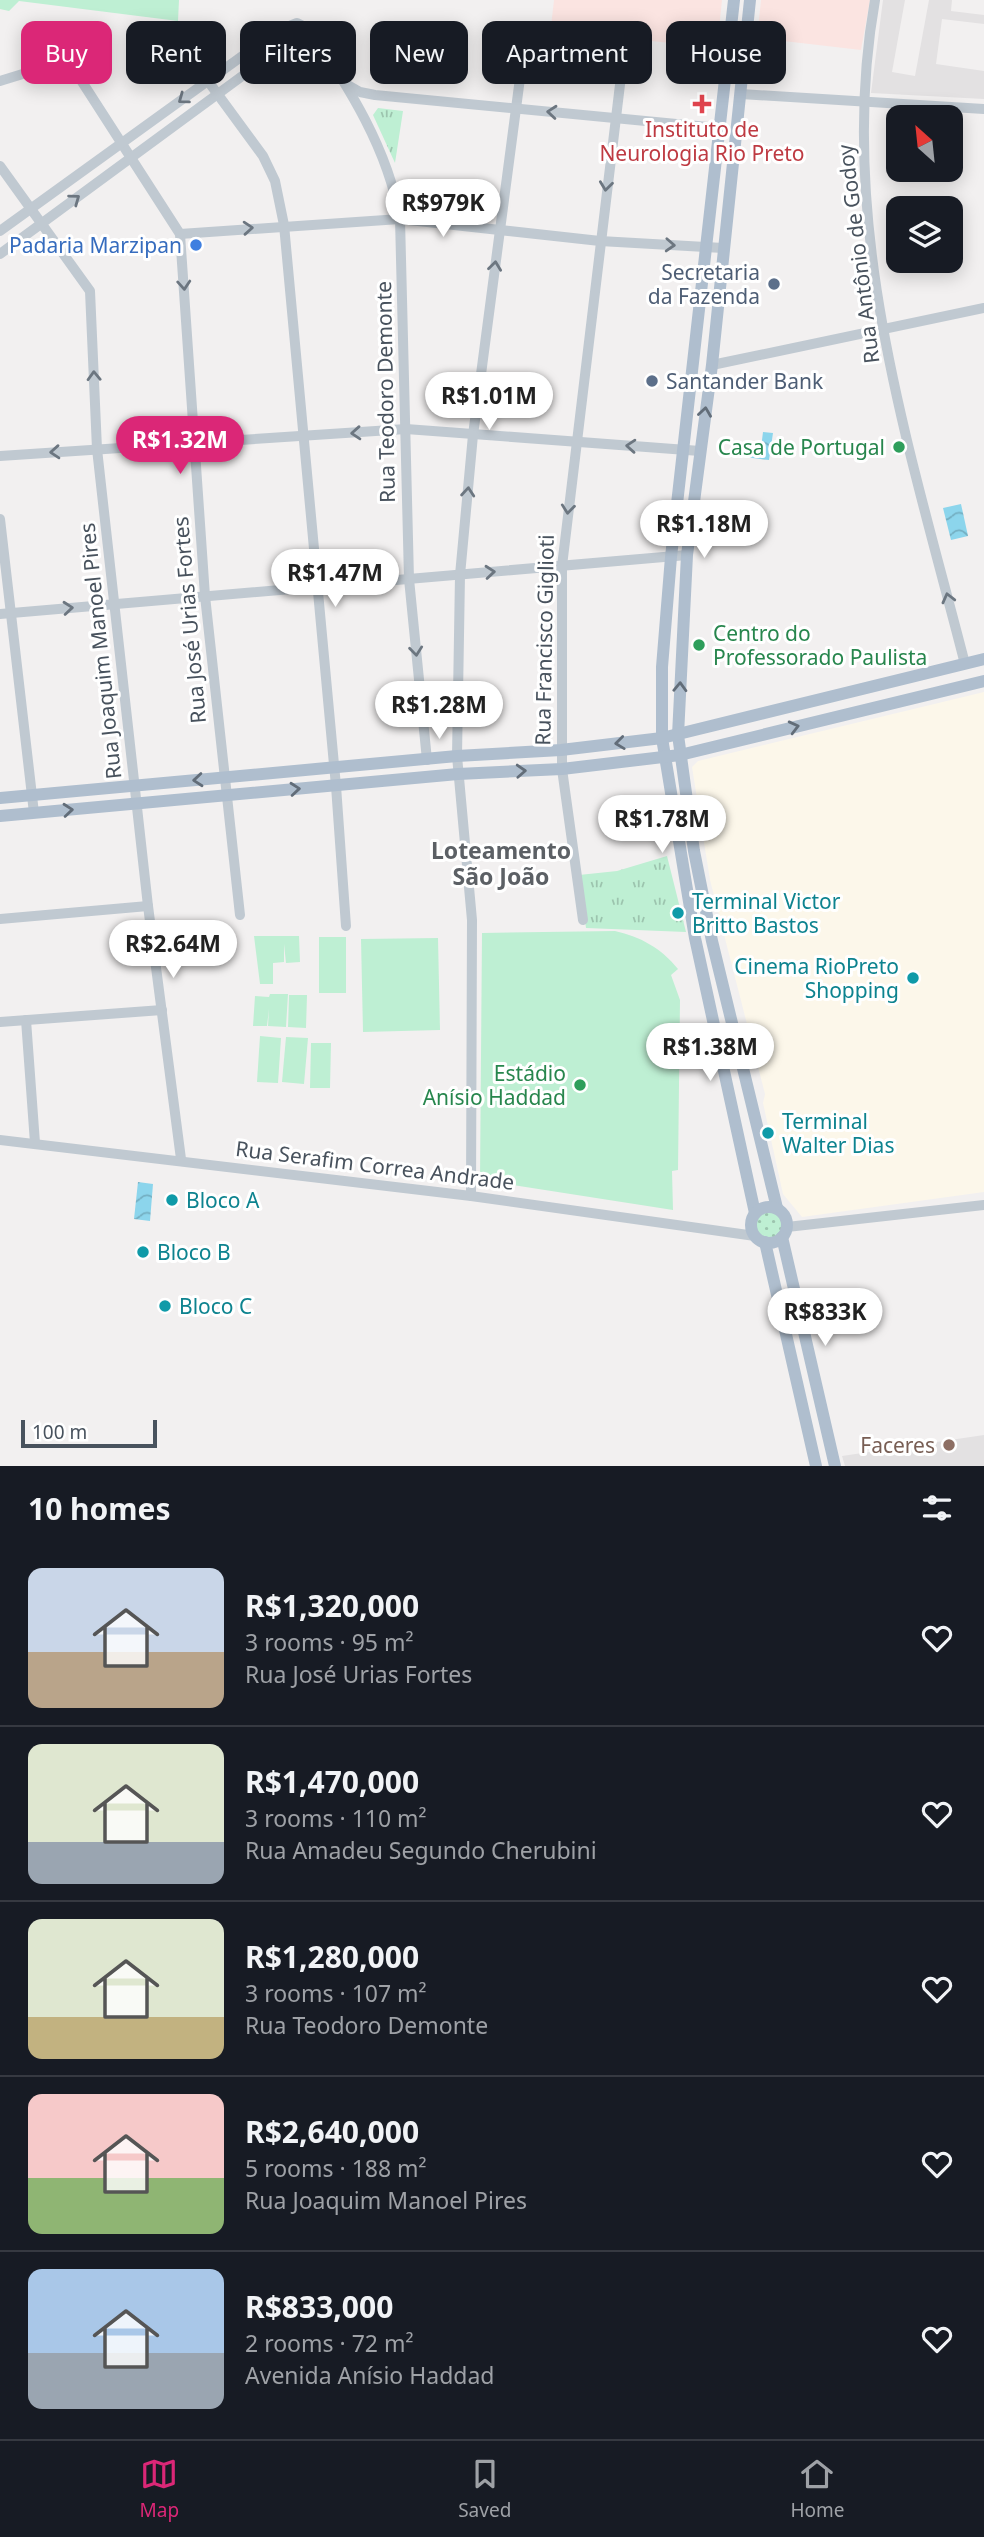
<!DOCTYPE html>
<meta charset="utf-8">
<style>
:root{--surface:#171b24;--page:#242831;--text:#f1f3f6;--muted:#9ea1a6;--line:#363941;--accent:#db2777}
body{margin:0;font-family:"Noto Sans",sans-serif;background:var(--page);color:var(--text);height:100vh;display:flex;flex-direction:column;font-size:26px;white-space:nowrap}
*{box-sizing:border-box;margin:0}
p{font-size:23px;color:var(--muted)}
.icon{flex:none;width:38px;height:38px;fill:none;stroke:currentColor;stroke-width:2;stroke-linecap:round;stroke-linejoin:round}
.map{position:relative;height:1466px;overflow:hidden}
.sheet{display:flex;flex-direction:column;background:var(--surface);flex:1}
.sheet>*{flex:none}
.banner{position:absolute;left:21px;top:21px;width:943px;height:63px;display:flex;gap:14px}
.needle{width:46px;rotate:333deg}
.tools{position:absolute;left:886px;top:105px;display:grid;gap:14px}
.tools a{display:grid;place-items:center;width:77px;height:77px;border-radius:14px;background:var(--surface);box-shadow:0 4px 18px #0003;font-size:35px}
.scale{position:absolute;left:21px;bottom:18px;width:136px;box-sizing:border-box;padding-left:7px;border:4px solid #48525d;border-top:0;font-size:19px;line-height:24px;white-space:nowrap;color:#48525d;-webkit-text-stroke:5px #fff;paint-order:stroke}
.price{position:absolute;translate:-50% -60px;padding:0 16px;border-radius:24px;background:#fff;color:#222;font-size:23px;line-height:46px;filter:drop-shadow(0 2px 4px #0008)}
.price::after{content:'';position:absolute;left:50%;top:42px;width:21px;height:16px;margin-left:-10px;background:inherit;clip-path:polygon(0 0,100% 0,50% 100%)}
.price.active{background:var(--accent);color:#fff}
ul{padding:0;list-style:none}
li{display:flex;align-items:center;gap:21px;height:175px;padding:0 28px}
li+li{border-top:2px solid var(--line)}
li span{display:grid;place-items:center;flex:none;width:196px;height:140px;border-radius:14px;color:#555}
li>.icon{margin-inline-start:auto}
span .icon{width:84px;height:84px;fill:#fffc;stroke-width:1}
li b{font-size:30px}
h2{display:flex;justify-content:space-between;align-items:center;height:84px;padding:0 28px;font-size:30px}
.tag{padding:0 24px;border-radius:14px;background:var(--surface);box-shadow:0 4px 18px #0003;font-size:24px;line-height:63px}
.tag.active{background:var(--accent);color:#fff}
.dock{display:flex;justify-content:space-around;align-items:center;height:98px;border-top:2px solid var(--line);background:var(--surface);font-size:19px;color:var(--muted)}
.dock a{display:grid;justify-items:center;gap:4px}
.dock .active{color:var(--accent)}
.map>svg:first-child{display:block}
</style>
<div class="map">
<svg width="984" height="1466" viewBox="0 0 984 1466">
<defs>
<pattern id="grass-dots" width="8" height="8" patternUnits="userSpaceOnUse" patternTransform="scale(1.75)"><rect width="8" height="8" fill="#beefd3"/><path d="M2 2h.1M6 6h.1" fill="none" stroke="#9cc4ae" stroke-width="1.8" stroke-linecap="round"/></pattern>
<pattern id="park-tufts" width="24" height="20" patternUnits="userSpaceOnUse" patternTransform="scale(1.75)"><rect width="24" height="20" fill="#beefd3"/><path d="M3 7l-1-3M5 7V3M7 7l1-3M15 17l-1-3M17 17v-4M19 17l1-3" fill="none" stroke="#9cc4ae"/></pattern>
<pattern id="water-waves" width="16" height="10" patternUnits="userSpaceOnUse" patternTransform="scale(1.75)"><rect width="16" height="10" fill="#8cd5ec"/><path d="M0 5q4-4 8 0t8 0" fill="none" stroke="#74afc2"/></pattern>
</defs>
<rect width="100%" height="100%" fill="#f2f0f0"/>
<polygon fill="#fcf7ea" points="984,692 984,1192 802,1217 783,1194 763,1103 765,1094 710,880 692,767 698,761"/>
<g fill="#e3e1e2">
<polygon points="883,0 905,0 892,72 915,76 929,0 952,0 951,11 984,15 984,24 942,19 936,64 984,71 984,99 871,93"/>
<polygon points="984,1435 984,1466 845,1466 842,1456"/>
</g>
<g fill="#fbe4e1">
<polygon points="554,0 722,0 717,48 633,39 631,63 617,62 616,70 547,62"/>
<polygon points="761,0 870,0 861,50 757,38"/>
</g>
<circle fill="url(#grass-dots)" cx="770" cy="1225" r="14"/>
<g fill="url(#park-tufts)">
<polygon points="378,108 403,111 395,163 373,115"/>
<polygon points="667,856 686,932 586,928 579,875 617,871"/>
</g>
<g fill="#beefd3">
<polygon points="0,0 179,0 178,21 19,1 9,11 0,9"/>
<path d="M615,931C641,937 661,948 678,969L671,975L680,1000L678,1170L672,1171L673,1210L480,1180L482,933Z"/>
<polygon points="254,936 299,936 300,962 286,963 284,944 284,962 273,963 273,984 260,984"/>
<rect x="319" y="937" width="27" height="56"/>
<polygon points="438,938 440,1030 363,1032 361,939"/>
<polygon points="270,994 288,994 286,1027 268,1026 269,1009 267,1026 253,1026 255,996 269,997"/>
<polygon points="289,995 307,995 306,1028 288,1027"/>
<polygon points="260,1036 281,1038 278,1083 257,1082"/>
<polygon points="286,1037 308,1038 304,1084 282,1082"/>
<polygon points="311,1043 331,1043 330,1088 310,1088"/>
</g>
<g fill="url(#water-waves)">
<polygon points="763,432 773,433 769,460 737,456 738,446 761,448"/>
<polygon points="961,504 968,536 951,540 943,508"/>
<polygon points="138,1182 153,1184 150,1221 134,1219"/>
</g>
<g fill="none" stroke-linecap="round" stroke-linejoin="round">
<g stroke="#c0c9d1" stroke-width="10">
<path d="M875,0C835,224 910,449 965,664"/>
<polyline points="0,81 68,60 180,234 205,596 240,915"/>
<polyline points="208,81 263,156 275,181 284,225 336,786 346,926"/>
<polyline points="346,84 360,92 375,95 718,128"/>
<polyline points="741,94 984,109"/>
<polyline points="0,166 90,291 97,449 148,906 181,1159"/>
<path d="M0,231L277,31L297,23L309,29C349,87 388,149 400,219L409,579L427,760"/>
<polyline points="180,234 400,219 600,241 723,248"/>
<polyline points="0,254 294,38 301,36 317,42"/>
<polyline points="712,365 984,308"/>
<polyline points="0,456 406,429 700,451"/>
<polyline points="0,519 34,813"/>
<polyline points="0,614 687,555"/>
<polyline points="0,919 148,906"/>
<polyline points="583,920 562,769 562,566 622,68"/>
<polyline points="26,1020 35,1143"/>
<polyline points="0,1022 162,1010"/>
<polyline points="0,1140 471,1196 755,1236"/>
<polyline points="471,1196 472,920 457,756 460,575 473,435 522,63"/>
<polyline points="787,1227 984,1205"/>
</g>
<g stroke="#afbece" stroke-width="12">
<polyline points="734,0 671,557 662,667 662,738 695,938 755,1213"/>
<polyline points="750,0 712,365 687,555 678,735 694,851 712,941 777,1208"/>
<polyline points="0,798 457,756 561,750 662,738 984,659"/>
<polyline points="0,816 458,774 562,769 680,755 984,681"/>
<circle cx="769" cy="1225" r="18"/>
<polyline points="782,1237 835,1466"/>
<polyline points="765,1242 816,1466"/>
</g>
</g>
<defs><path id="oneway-chevron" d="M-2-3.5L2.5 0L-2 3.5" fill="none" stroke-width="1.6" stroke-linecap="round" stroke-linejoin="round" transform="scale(1.75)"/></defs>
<g stroke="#6c7680">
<use href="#oneway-chevron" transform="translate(183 99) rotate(144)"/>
<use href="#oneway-chevron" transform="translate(552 112) rotate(-175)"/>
<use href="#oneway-chevron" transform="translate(606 186) rotate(97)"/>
<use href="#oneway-chevron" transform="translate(75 199) rotate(-36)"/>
<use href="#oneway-chevron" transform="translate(248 228) rotate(-4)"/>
<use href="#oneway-chevron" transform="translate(670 245) rotate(3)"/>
<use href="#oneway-chevron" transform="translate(495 266) rotate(-83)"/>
<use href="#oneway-chevron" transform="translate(184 285) rotate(86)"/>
<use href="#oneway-chevron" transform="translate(94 376) rotate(-92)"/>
<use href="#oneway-chevron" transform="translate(356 433) rotate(176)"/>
<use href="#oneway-chevron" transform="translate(631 446) rotate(-176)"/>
<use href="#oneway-chevron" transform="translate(55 452) rotate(176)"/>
<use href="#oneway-chevron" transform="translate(468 492) rotate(-85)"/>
<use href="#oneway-chevron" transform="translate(568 509) rotate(96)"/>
<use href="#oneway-chevron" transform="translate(490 572) rotate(-5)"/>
<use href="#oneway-chevron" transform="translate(948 598) rotate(-104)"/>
<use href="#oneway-chevron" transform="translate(68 608) rotate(-5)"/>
<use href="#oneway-chevron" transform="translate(416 651) rotate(84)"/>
</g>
<g stroke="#626d79">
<use href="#oneway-chevron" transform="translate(705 412) rotate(-82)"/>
<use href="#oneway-chevron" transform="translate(680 687) rotate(-88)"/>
<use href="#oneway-chevron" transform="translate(794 727) rotate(-14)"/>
<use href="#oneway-chevron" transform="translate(620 743) rotate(173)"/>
<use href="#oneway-chevron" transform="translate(521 771) rotate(-3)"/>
<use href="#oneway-chevron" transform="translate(198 780) rotate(175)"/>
<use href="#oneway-chevron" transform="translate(295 789) rotate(-5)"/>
<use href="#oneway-chevron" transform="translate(68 810) rotate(-5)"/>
</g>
<path fill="#e0444e" stroke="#fff" stroke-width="2.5" d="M698.5 93.5h7v7h7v7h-7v7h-7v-7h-7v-7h7z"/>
<circle fill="#3f7fe0" stroke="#fff" stroke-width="2.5" cx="196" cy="245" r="7"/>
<g fill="#5c6f8a" stroke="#fff" stroke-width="2.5">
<circle cx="774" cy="284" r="7"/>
<circle cx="652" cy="381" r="7"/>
</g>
<g fill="#2e9e5b" stroke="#fff" stroke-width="2.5">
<circle cx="899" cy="447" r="7"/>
<circle cx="699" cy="645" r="7"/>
<circle cx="580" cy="1085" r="7"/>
</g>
<g fill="#0f9aa8" stroke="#fff" stroke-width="2.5">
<circle cx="678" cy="913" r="7"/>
<circle cx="913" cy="978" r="7"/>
<circle cx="768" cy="1133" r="7"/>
<circle cx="172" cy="1200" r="7"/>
<circle cx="143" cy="1252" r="7"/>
<circle cx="165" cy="1306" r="7"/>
</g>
<circle fill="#8d6e63" stroke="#fff" stroke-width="2.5" cx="949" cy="1445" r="7"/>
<g text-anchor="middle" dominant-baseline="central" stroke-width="6" stroke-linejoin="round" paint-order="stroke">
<g font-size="21" fill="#be3a42" stroke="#fff">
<text x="702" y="129">Instituto de<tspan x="702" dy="24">Neurologia Rio Preto</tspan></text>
</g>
<g font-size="21" fill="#366cbe" stroke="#fff" text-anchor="end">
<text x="182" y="245">Padaria Marzipan</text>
</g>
<g font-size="21" fill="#48525d" stroke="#fff">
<text transform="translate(858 254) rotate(-97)">Rua Antônio de Godoy</text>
<text transform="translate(385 392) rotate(-91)">Rua Teodoro Demonte</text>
<text transform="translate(189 620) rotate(-95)">Rua José Urias Fortes</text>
<text transform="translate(544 640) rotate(-89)">Rua Francisco Giglioti</text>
<text transform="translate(100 651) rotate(-96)">Rua Joaquim Manoel Pires</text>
<text transform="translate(375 1165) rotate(7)">Rua Serafim Correa Andrade</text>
</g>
<g font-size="21" fill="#4e5e75" stroke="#fff" text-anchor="end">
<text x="760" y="272">Secretaria<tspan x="760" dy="24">da Fazenda</tspan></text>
<text x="666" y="381" text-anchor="start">Santander Bank</text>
</g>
<g font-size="21" fill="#27864d" stroke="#fff" text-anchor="end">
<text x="885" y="447">Casa de Portugal</text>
<text x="713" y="633" text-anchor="start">Centro do<tspan x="713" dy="24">Professorado Paulista</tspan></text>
<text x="566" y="1073">Estádio<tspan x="566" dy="24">Anísio Haddad</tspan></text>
</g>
<g font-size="21" fill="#0d838f" stroke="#fff" text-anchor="start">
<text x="692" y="901">Terminal Victor<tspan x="692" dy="24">Britto Bastos</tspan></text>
<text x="899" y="966" text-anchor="end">Cinema RioPreto<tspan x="899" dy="24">Shopping</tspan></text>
<text x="782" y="1121">Terminal<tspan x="782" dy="24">Walter Dias</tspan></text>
<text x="186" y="1200">Bloco A</text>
<text x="157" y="1252">Bloco B</text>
<text x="179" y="1306">Bloco C</text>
</g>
<g font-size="21" fill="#785e54" stroke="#fff" text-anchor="end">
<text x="935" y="1445">Faceres</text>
</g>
<g font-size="23" font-weight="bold" fill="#5c6065" stroke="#fff">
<text x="501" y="850">Loteamento<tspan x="501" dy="26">São João</tspan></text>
</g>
</g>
</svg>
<div class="tools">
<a><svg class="needle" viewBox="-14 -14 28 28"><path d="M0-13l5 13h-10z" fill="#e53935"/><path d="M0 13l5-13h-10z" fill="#9ea1a6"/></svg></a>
<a><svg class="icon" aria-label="layers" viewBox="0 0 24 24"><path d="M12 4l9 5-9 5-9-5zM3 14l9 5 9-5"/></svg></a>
</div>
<div class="scale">100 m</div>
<b class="price" style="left:443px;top:239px">R$979K</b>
<b class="price" style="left:489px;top:432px">R$1.01M</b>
<b class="price active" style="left:180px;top:476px">R$1.32M</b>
<b class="price" style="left:704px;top:560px">R$1.18M</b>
<b class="price" style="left:335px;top:609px">R$1.47M</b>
<b class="price" style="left:439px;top:741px">R$1.28M</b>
<b class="price" style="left:662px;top:855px">R$1.78M</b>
<b class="price" style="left:173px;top:980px">R$2.64M</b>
<b class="price" style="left:710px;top:1083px">R$1.38M</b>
<b class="price" style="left:825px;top:1348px">R$833K</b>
<div class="banner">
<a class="tag active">Buy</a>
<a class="tag">Rent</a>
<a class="tag">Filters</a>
<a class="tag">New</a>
<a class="tag">Apartment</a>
<a class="tag">House</a>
</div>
</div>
<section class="sheet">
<h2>10 homes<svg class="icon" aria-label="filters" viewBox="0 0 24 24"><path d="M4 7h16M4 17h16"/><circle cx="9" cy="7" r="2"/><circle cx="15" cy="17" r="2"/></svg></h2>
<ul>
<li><span style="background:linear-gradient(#c9d6e8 60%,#b9a48a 0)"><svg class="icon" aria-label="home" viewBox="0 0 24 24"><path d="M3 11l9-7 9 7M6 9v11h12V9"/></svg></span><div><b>R$1,320,000</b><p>3 rooms · 95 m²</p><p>Rua José Urias Fortes</p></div><svg class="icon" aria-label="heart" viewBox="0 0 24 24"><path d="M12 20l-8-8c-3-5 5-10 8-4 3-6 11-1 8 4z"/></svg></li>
<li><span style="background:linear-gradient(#dfe7d0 70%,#9aa5b1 0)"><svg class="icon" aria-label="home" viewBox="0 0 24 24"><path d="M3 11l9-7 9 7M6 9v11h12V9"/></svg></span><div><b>R$1,470,000</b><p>3 rooms · 110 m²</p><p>Rua Amadeu Segundo Cherubini</p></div><svg class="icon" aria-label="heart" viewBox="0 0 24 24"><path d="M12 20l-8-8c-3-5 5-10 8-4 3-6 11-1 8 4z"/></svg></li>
<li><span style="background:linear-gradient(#dfe7d0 70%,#c2b280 0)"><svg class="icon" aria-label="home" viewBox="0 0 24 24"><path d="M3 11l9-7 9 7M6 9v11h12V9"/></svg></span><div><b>R$1,280,000</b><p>3 rooms · 107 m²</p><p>Rua Teodoro Demonte</p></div><svg class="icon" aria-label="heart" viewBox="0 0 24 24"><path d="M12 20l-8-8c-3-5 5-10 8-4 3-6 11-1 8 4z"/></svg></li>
<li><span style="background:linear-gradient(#f6c9c9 60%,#8fb573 0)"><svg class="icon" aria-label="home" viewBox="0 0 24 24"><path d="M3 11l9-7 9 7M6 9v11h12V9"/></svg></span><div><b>R$2,640,000</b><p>5 rooms · 188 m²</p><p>Rua Joaquim Manoel Pires</p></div><svg class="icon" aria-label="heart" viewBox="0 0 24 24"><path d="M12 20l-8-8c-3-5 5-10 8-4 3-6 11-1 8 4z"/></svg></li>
<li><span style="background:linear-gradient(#a9c7e8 60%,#9aa5b1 0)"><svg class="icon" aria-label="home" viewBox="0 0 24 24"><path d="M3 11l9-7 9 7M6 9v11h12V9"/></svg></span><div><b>R$833,000</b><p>2 rooms · 72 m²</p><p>Avenida Anísio Haddad</p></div><svg class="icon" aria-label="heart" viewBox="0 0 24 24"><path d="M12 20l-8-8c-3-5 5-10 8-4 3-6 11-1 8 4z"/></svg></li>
</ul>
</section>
<nav class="dock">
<a class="active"><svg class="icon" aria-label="map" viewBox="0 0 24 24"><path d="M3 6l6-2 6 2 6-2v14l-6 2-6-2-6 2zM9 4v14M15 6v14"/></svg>Map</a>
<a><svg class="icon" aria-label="saved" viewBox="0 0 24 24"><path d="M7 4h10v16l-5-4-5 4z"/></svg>Saved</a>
<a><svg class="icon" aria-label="home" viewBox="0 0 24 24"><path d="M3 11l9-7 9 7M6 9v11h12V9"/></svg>Home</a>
</nav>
